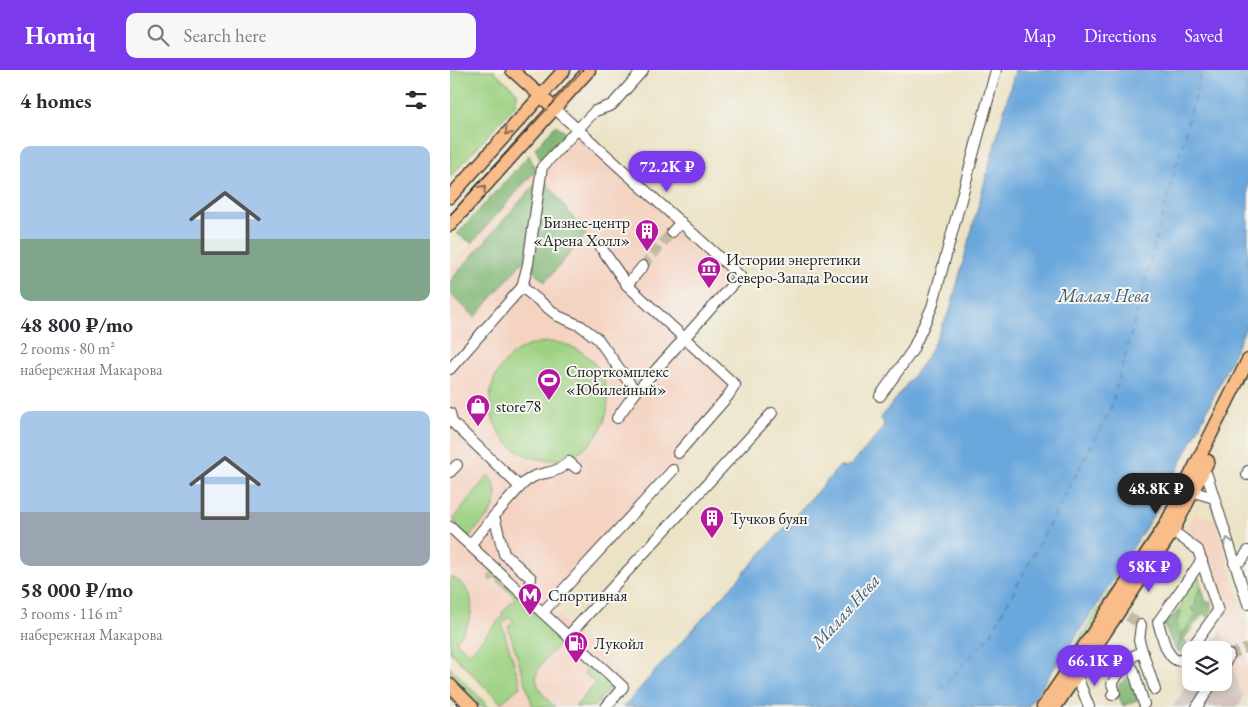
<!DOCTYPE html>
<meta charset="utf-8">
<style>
:root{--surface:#fff;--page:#f7f7f7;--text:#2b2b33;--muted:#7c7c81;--accent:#7c3aed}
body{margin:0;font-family:"EB Garamond",serif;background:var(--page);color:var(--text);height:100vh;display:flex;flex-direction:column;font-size:19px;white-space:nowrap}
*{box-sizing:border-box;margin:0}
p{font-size:16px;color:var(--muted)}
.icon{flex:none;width:28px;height:28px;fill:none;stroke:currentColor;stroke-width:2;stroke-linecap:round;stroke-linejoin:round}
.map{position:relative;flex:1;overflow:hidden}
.details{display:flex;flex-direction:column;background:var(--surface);width:450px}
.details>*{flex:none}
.buttons{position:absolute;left:732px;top:571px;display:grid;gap:10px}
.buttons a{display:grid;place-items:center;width:50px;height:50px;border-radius:10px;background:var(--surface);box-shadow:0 2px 8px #0003;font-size:25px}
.price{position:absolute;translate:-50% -42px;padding:0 11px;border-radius:18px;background:var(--accent);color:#fff;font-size:16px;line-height:32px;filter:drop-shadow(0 1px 2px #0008)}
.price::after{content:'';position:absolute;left:50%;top:30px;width:15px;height:11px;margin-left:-8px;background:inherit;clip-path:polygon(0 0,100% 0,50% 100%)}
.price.active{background:#222;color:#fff}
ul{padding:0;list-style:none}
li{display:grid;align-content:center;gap:10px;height:265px;padding:0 20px}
li span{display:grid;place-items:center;height:155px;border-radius:10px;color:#555}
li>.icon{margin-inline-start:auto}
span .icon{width:90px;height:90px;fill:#fffc;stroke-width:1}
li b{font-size:21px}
h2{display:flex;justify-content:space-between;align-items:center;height:60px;padding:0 20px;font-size:21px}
header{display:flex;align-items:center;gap:30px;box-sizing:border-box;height:70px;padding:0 25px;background:var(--accent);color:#fff}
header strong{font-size:24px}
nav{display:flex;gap:28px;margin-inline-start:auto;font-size:18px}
.search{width:350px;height:45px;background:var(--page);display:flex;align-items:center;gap:12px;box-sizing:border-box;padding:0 18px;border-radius:10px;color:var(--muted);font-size:19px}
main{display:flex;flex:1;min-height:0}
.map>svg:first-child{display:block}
</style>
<header>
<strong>Homiq</strong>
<div class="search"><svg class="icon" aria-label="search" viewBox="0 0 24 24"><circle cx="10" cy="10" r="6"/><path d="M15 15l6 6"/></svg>Search here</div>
<nav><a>Map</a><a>Directions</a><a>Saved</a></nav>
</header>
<main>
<section class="details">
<h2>4 homes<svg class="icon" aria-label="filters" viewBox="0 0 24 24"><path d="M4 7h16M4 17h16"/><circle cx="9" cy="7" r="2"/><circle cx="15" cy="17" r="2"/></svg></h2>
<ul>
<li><span style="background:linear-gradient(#a9c7e8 60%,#7fa58c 0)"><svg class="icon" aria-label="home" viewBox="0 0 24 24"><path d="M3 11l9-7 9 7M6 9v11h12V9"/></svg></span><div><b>48 800 ₽/mo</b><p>2 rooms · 80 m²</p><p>набережная Макарова</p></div></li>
<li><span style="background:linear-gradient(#a9c7e8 65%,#9aa5b1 0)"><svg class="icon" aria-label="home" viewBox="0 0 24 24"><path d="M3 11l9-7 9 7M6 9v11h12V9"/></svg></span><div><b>58 000 ₽/mo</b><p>3 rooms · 116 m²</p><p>набережная Макарова</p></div></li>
</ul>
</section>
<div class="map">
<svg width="798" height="637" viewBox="0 0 798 637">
<rect width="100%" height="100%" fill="#f6f6f2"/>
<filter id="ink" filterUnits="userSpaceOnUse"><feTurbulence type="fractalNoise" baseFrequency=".02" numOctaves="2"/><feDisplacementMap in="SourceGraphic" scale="10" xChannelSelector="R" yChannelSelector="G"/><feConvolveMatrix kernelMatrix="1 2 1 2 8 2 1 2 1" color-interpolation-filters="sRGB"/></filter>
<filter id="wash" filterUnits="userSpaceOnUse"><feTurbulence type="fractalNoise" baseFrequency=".0096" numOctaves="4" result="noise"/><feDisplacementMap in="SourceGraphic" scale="20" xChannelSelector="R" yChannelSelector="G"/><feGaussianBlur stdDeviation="1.12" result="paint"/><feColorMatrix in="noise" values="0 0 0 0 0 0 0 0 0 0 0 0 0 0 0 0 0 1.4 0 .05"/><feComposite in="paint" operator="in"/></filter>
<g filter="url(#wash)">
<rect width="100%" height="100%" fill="#ece3c6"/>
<g fill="#f4d3c1">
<polygon points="121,59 292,209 240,270 287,313 237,378 239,386 102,540 174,607 147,637 52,637 0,584 0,199"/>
<polygon points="745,444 764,449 798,554 798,627 793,628 771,560 777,552 776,549 770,544 746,471 735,463"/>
</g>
<polygon fill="#d0c0bc" points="771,560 793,628 788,637 723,637 741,608 741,612 774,612 774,580 759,580"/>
<g fill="#9ed283" stroke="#5d7750">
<polygon points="0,0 43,0 67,22 66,34 0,107"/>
<circle cx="99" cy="331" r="59"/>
<path d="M38,405C59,432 36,447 19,467L7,457L4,449Z"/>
<polygon points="717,433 722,436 621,591 617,588"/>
<path d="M42,503L115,568C89,597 71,604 105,637H83L58,557L64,551L59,547L52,555L71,616L51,633L0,582V506C31,521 25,550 6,571L19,584L53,546L51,544L65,528L44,507L40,511L39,505Z"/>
<polygon points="748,506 756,532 761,531 758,547 753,543 733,570 738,574 730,582 723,577 717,544 723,547 733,534 727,530"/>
<polygon points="141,594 160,611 160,617 144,637 125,637 146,613 134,603"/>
<polygon points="0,597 39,637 31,637 0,605"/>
</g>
<g fill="#7eb471" stroke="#4d6846">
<polygon points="106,55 117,64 92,93 85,78"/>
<polygon points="79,85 86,100 22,173 7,164"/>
<polygon points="87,112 75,189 25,247 0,224 0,211"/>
<polygon points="96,112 136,165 95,212 82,200"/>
<polygon points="751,517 756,532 761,531 763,539 758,547 753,543 733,570 738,574 732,581 728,582 734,561 747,544 741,539 746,534 745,528"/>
<polygon points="728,541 731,541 726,555 732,563 727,581 723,577 713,551 717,544 723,547"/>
<polygon points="681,606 691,629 673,636 669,627 664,628 669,614"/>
</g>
<polygon fill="#6aa7dc" stroke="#43627c" points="565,0 798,0 798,253 757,341 708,438 647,535 578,637 173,637 390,396 394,398 401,395 431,361 434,354 431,348 476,289 500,240"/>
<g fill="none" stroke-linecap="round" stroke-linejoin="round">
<polyline stroke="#3f5b72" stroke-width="1" stroke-dasharray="6 5" stroke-linecap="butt" points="474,637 540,566 660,341 752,0"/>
</g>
</g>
<g filter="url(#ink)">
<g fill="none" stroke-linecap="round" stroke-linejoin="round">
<g stroke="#c2bba4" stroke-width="10" stroke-dasharray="10 5" stroke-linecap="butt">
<polyline points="193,196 222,162"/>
<polyline points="678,546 691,555"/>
<polyline points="656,579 673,589"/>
<polyline points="779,585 798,578"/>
</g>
<g stroke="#3b3a36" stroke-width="12">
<g id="minor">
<polyline points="104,38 290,206 186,322 167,348"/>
<polyline points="222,162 231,152"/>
<polyline points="150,176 177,215 285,315 278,326 228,383"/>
<polyline points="177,215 193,196"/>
<polyline points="72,217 108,246 131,256 148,269 186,322"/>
<polyline points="0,299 72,217 78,194 92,97 145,41 162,35 193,0"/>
<polyline points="430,326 462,281 482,237 546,0"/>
<polyline points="0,343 2,352 70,417 44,446 54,484 81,508 78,527"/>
<polyline points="754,401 757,405 798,534"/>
<polyline points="0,402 7,395"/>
<polyline points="797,405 798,401"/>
<path d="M70,417C88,397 100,409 119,392L126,398"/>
<polyline points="737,420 764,428"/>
<polyline points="0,457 173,617 156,637"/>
<path d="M723,461L748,480L768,541L735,587L730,591C716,590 712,564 708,552L752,490"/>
<polyline points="20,475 44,446"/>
<polyline points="784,493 792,490 798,481"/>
<polyline points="93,542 223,400"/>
<polyline points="691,555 689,571 705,620"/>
<polyline points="118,566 322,343"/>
<polyline points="673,589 683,599 694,634"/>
<polyline points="774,596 779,585"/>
<polyline points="621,604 627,606 639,637"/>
<path d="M662,625L665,622L662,614C672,599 675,588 692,582"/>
<polyline points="747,637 763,612"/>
</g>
</g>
<g stroke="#3b3a36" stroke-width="15">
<g id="major">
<polyline points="62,0 104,38"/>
<polyline points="0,127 114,0"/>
<polyline points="0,155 139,0"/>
<polyline points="0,615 22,637"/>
<polyline points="593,637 715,456 798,290"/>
<polyline points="605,637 723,461 758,391"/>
</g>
</g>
<use href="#minor" stroke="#fff" stroke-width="10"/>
<use href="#major" stroke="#f8bd89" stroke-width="12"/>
<g stroke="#1c1c1c" stroke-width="1">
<polyline points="0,145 133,0"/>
<polyline points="0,627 10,637"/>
</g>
</g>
<defs><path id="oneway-chevron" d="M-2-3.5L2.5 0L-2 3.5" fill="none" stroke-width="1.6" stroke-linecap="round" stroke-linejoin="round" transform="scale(1.25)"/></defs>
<g stroke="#8a6c52">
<use href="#oneway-chevron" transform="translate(58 62) rotate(132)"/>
<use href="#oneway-chevron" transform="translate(33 118) rotate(-48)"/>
</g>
<use stroke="#999" href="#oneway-chevron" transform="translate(778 471) rotate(-107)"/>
</g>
<defs>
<g id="building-pin" transform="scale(1.25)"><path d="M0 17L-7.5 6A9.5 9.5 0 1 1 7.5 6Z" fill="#b5179e" stroke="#f6f6f2"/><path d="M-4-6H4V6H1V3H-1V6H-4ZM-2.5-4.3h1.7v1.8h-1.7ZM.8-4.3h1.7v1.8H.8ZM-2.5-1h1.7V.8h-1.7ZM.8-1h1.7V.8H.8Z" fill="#fff"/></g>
<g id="museum-pin" transform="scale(1.25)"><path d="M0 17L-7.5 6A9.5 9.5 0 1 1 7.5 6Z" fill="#b5179e" stroke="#f6f6f2"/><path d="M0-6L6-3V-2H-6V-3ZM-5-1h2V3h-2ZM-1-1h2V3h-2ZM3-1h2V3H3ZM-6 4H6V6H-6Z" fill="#fff"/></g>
<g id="stadium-pin" transform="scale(1.25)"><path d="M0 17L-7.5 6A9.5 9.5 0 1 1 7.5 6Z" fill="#b5179e" stroke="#f6f6f2"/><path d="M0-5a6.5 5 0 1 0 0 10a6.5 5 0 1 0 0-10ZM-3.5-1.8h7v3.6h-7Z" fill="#fff"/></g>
<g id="shop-pin" transform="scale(1.25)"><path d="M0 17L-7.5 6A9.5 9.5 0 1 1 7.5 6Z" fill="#b5179e" stroke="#f6f6f2"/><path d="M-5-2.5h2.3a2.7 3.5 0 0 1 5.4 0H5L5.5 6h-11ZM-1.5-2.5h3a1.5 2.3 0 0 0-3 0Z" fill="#fff"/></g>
<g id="metro-pin" transform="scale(1.25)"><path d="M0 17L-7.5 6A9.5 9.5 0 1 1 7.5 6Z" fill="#b5179e" stroke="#f6f6f2"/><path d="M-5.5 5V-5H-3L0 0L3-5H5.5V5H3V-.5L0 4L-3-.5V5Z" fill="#fff"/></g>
<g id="fuel-pin" transform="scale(1.25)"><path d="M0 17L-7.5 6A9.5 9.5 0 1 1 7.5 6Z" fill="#b5179e" stroke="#f6f6f2"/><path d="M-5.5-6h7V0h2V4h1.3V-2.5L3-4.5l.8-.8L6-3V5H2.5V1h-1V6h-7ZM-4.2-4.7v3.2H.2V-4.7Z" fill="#fff"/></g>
</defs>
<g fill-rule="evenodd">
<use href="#building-pin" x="197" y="161"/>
<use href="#museum-pin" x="259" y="198"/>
<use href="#stadium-pin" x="99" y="310"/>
<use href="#shop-pin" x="28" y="336"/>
<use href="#building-pin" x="262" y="448"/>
<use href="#metro-pin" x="80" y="525"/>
<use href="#fuel-pin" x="126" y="573"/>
</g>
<g text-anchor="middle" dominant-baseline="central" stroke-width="4" stroke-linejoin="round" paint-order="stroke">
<g font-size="16" fill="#1c1c1c" stroke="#f6f6f2" text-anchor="start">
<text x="180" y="152" text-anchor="end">Бизнес-центр<tspan x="180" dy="18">«Арена Холл»</tspan></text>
<text x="276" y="189">Истории энергетики<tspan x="276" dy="18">Северо-Запада России</tspan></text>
<text x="116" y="301">Спорткомплекс<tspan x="116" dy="18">«Юбилейный»</tspan></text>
<text x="46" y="336">store78</text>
<text x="280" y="448">Тучков буян</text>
<text x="98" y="525">Спортивная</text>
<text x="144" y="573">Лукойл</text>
</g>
<g font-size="18" font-style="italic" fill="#3f5b72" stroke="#f6f6f2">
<text x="654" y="225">Малая Нева</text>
<text transform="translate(395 541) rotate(-48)">Малая Нева</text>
</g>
</g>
</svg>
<div class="buttons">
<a><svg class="icon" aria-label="layers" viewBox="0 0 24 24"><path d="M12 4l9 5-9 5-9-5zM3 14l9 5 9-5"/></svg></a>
</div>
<b class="price" style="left:217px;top:123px">72.2K ₽</b>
<b class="price active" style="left:706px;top:445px">48.8K ₽</b>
<b class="price" style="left:699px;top:523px">58K ₽</b>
<b class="price" style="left:645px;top:617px">66.1K ₽</b>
</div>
</main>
